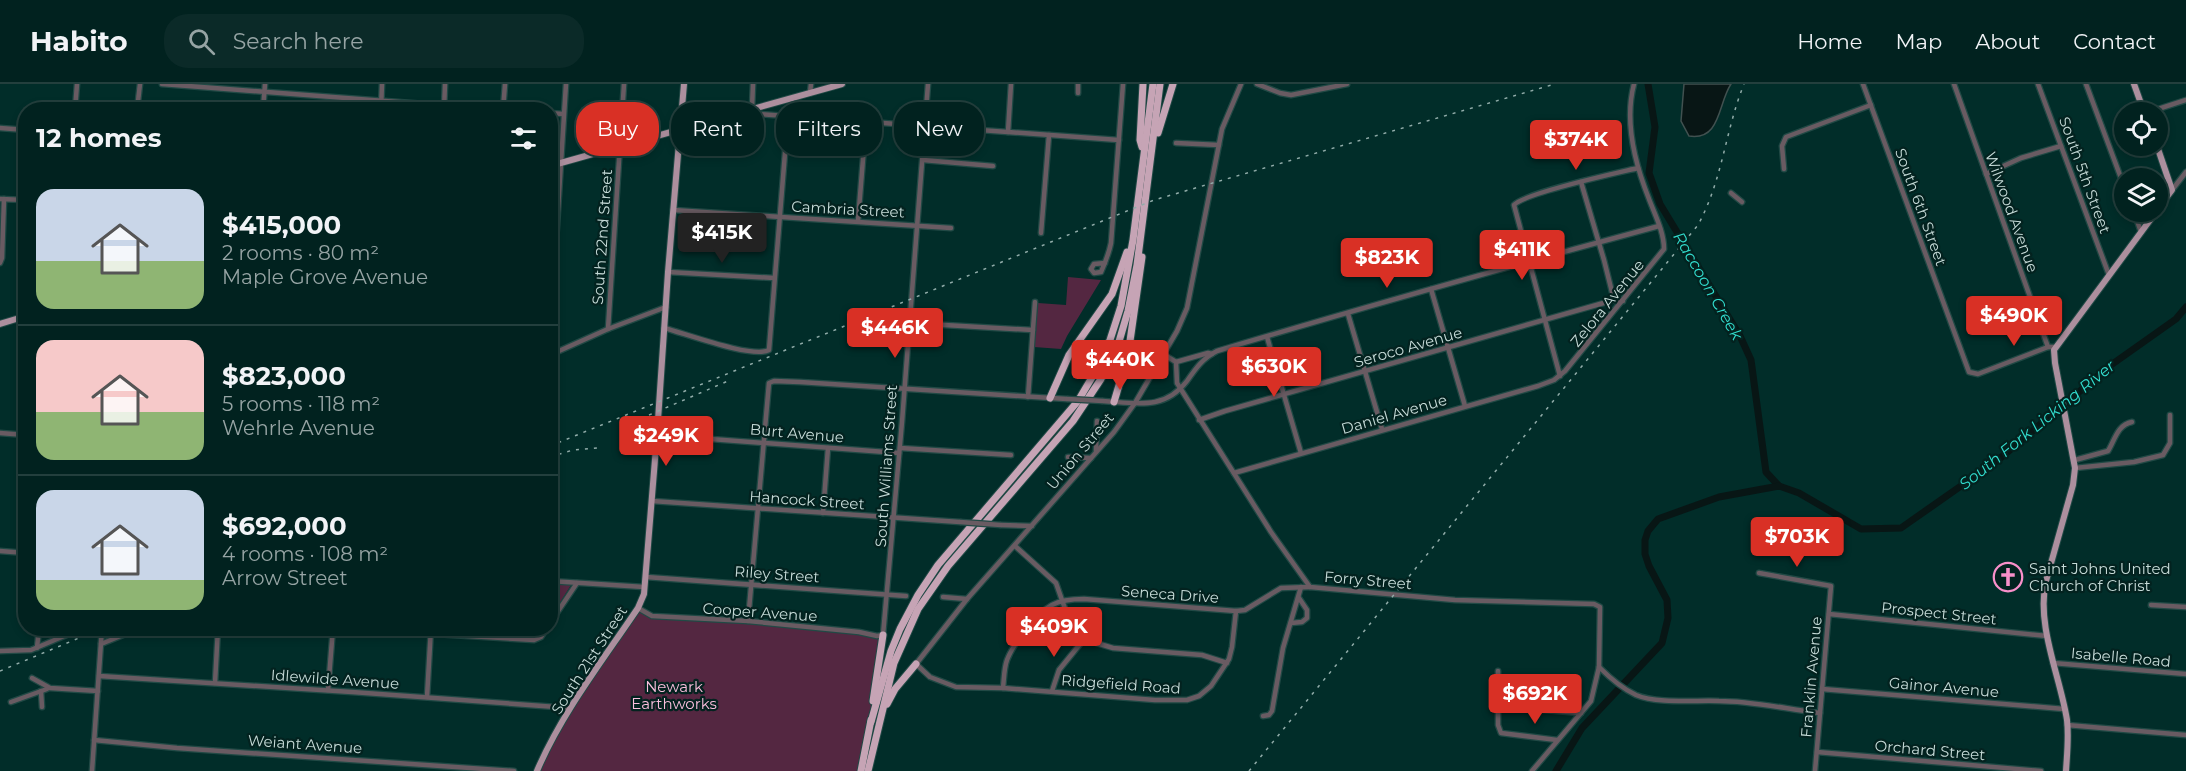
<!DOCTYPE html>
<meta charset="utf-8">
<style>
:root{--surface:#01221f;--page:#0b2a28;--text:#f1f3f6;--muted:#96a4a4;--line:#233f3d;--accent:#d93025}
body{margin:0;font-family:Montserrat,sans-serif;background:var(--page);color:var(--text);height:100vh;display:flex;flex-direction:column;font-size:22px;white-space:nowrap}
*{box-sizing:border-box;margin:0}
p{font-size:20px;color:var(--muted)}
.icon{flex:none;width:33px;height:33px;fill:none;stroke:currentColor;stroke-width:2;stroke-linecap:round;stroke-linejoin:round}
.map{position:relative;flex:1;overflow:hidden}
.panel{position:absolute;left:18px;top:18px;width:540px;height:534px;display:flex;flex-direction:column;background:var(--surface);border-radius:24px;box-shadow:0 3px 9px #0003,0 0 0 2px var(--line)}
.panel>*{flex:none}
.guide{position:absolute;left:576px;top:18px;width:570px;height:54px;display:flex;gap:12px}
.buttons{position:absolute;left:2114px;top:18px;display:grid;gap:12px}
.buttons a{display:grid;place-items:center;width:54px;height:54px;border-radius:50%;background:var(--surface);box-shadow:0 3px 9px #0003,0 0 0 2px var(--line);font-size:30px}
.price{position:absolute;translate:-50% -51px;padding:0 14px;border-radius:6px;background:var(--accent);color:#fff;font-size:20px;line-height:39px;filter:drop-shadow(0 2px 3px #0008)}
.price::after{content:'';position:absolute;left:50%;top:36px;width:18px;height:14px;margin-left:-9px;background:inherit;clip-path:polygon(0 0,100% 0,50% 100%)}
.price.current{background:#222;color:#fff}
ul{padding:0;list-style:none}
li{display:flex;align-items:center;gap:18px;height:150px;padding:0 18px}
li+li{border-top:2px solid var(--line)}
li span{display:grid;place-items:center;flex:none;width:168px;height:120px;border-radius:18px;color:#555}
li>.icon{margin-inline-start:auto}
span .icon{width:72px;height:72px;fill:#fffc;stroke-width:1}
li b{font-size:26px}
h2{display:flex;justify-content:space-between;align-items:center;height:72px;padding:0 18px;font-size:26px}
.chip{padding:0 21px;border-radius:24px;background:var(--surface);box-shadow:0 3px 9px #0003,0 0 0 2px var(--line);font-size:21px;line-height:54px}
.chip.current{background:var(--accent);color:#fff}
header{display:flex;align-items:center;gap:36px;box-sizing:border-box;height:84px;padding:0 30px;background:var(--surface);border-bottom:2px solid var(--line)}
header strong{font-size:28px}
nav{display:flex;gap:33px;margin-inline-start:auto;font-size:21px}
.search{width:420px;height:54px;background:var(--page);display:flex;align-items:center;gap:15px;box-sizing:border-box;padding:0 21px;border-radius:24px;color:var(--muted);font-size:22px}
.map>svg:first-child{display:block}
</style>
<header>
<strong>Habito</strong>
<div class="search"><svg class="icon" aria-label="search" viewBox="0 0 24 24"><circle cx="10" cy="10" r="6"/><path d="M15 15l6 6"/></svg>Search here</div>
<nav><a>Home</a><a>Map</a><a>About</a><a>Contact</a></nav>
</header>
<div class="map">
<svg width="2186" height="687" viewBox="0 0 2186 687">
<rect width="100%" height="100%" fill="#012d29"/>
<g fill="#542741">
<polygon points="1068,193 1101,196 1067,252 1061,265 1034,263 1038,219 1066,221"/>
<polygon points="551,500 571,501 551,533 550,500"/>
<polygon points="638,524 652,532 748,537 883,551 871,638 861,687 537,687 545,668"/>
<polygon points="468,544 543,545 538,553 468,548"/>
</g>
<path fill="#081615" stroke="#415150" stroke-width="1.5" d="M1684,0H1731C1718,19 1721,57 1689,52L1681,37Z"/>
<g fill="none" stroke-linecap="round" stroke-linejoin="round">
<g stroke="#081615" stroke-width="7">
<polyline points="1648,0 1655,43 1649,89 1660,120 1740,252 1751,276 1766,388 1779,402"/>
<polyline points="1556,687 1582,644 1662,559 1668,534 1667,516 1649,482 1645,470 1645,456 1648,447 1658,435 1719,413 1779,402 1799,409 1861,445 1901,444 1998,376 2111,281 2176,235 2186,223"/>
</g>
<g stroke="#214945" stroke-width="7">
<g id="minor">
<polyline points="162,0 503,26"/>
<polyline points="1257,0 1280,9 1291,11 1347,0"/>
<polyline points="1863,0 1969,288 1978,290 2048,263 2055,263"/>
<polyline points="1954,0 2048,263"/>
<polyline points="2038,0 2109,191"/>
<polyline points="2086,0 2124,102"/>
<polyline points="810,9 811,0"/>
<polyline points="1078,9 1078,0"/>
<polyline points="752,24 753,0"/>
<polyline points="75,26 77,0"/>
<polyline points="137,26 140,0"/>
<polyline points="263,26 265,0"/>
<polyline points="381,26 382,0"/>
<polyline points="444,26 445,0"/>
<polyline points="503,26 505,0"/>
<polyline points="2149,28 2186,16"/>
<polyline points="550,29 563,30"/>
<polyline points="744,29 1119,56"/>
<polyline points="0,44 26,46"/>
<polyline points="1008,48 1011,0"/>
<polyline points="1176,59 1219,61"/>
<polyline points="923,76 993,82"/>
<polyline points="1784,85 1782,62 1786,53 1871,21"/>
<polyline points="1986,90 2021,74 2061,62"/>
<polyline points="1581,98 1604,176 1614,216"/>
<polyline points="2172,106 2186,88"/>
<polyline points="1731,109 1742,118"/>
<polyline points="0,115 26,116"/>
<polyline points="673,126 951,144"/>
<polyline points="2134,128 2141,148"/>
<polyline points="858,137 866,38"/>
<polyline points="1041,149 1049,51"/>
<polyline points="0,179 2,174 4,115"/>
<path d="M1105,179L1094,180L1091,185L1094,189L1101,188C1105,179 1109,169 1111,159L1123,0"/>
<polyline points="668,188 774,194"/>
<polyline points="1431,205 1465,322"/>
<polyline points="1348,230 1382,345"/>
<polyline points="910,239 1033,246"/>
<path d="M664,244C684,249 753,275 769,266L788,32"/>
<polyline points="608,245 624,0"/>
<polyline points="550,251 566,0"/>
<polyline points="1267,253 1301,369"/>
<polyline points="1163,270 1176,278 1177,299 1271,448 1310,503 1455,516 1594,520 1600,523 1599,583 1591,617 1532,687"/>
<polyline points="550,271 608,245 666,223"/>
<polyline points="1176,278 1208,269 1212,270"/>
<path d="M1560,292L1514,121C1524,109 1617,89 1638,84"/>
<polyline points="1028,313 1035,218"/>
<path d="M1103,317C1136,319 1164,327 1187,297C1196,284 1203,274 1217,267C1364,223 1511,182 1659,142"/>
<polyline points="1199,336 1225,327 1614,216 1623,217"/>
<polyline points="0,349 26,351"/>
<polyline points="657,351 899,369"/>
<polyline points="900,364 1011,371"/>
<polyline points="1096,367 1097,337"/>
<polyline points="1068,373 1091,374"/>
<path d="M2075,376L2108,367C2115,356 2117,341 2132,338"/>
<polyline points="2075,384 2134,378 2163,371 2170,359 2170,331"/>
<path d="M1234,389L1538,302L1554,296L1565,287L1664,165C1664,148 1655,131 1649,115C1635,80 1624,38 1634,0"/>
<polyline points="652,417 960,438"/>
<polyline points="823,429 828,364"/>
<polyline points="1001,441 1032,442"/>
<polyline points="1015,462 1056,499 1069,536 1085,554 1093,558 1113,564 1202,571 1227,579"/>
<polyline points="0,467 26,469"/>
<polyline points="1759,489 1831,502 1815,687"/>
<polyline points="646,493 906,512"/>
<polyline points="550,497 644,503"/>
<polyline points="943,513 967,515"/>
<polyline points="2151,521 2186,523"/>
<polyline points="638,524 652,532 748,537 859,548 877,552 883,551 902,338 928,0"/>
<polyline points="1236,527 1232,563 1229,575 1211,602 1199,612 1187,616 1155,616 1003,604 956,603 930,593 916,580 967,515 1114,348 1135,319 1177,247 1187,224 1222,45 1241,0"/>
<polyline points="1829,530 2047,552"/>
<polyline points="748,537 769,299 774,297 800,298 1067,315"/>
<polyline points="550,539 577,499"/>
<polyline points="1291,539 1302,538 1307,534 1307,526 1299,514"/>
<polyline points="336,544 534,556 541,553 547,544"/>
<polyline points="101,560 140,544"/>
<polyline points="37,564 39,544"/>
<polyline points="0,567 31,566 83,544"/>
<polyline points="2053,579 2186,590"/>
<path d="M1599,583C1609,593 1623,605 1636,611C1657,620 1696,616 1719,617C1752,617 1786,625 1820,629"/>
<polyline points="1498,587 1498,641 1501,649 1557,656"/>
<polyline points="99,592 352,608 570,624"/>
<polyline points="32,594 50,604 98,607"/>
<polyline points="215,599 218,544"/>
<path d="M1003,604C1004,595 1004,584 1007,576C1013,560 1037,529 1052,521C1061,516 1073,515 1084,515L1236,527L1245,526L1281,504L1310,503"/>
<polyline points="1822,605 2064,625"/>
<polyline points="328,606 333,544"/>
<polyline points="41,607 42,623"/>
<polyline points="1052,607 1059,586 1085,554"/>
<polyline points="427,613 431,544"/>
<polyline points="11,618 47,605"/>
<polyline points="1498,622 1581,629"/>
<polyline points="1263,632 1269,631 1272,627 1283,564 1301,503"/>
<polyline points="2067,641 2186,651"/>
<polyline points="94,656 177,664 514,687"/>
<polyline points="1817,668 2041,687"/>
<polyline points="92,687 102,544"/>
</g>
</g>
<g stroke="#214945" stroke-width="8">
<g id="major">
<polyline points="2134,0 2144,28"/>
<polyline points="2157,62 2172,106 2157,126"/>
<polyline points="550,82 842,0"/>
<polyline points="0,240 26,232"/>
<path d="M537,687C561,630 603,576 638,524L644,510L657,351L668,188L684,0"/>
<path d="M2066,687C2067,670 2069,653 2067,636C2060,592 2036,541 2046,497L2073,401L2075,384L2055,279L2054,266L2156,128"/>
</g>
</g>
<g stroke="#214945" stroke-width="9">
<g id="highway">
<polyline points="1158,49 1173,0"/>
<polyline points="1142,63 1140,56 1143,0"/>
<polyline points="1050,314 1069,271 1112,210 1127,168"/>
<polyline points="1114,318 1128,271 1142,173"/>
<polyline points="873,617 883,551"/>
<polyline points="887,620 895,605 916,580"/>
<polyline points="871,638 891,567 900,545 918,511 938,481 1078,317 1094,290 1110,256 1121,222 1133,156 1153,0"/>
<polyline points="861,687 871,636"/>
<polyline points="868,687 894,579 918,525 948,482 1073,337 1101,295 1118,261 1128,227 1137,181 1160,0"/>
</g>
</g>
<use href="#minor" stroke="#695b62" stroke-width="4.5"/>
<use href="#major" stroke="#ac8f9e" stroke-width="6"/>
<use href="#highway" stroke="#c6a4b5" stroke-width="7"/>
<g stroke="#91aca9" stroke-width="1.5" stroke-dasharray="3 6" stroke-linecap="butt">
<polyline points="649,331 728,297"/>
<polyline points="550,362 1154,116 1555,0"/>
<polyline points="550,373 573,366 597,364"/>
<polyline points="0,587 103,544"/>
<path d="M1249,687L1698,141C1723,95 1725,47 1744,0"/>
</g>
<g stroke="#214945" stroke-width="7" stroke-linecap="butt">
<g id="minor-bridge">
<polyline points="1067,315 1103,317"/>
<polyline points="960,438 1001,441"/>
</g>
</g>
<use href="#minor-bridge" stroke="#695b62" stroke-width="4.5"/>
</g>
<defs>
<g id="church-ring" transform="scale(1.5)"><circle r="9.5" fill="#03221f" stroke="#f990ca" stroke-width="1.5"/><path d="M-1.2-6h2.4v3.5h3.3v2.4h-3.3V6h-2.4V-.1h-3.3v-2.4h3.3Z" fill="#f990ca"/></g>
</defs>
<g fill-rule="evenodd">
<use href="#church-ring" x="2008" y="493"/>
</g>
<g text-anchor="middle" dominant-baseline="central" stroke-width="4.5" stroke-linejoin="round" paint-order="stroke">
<g font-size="15" fill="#c6dbd8" stroke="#03221f">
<text transform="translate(2085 91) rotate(70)">South 5th Street</text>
<text transform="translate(1921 123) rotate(70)">South 6th Street</text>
<text transform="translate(848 125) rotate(3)">Cambria Street</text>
<text transform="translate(2012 128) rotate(70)">Wilwood Avenue</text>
<text transform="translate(602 153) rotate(-86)">South 22nd Street</text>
<text transform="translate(1607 219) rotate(-51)">Zelora Avenue</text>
<text transform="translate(1408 263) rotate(-16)">Seroco Avenue</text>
<text transform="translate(1394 330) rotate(-16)">Daniel Avenue</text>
<text transform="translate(797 349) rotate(5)">Burt Avenue</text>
<text transform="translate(1080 367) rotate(-50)">Union Street</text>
<text transform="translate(886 382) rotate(-86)">South Williams Street</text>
<text transform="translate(807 416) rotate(4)">Hancock Street</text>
<text transform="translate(777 490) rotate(4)">Riley Street</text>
<text transform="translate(1368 496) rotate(5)">Forry Street</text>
<text transform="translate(1170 510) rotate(4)">Seneca Drive</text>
<text transform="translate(760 528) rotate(4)">Cooper Avenue</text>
<text transform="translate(1939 529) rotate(6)">Prospect Street</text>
<text transform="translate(2121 573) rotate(5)">Isabelle Road</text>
<text transform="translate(589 576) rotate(-57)">South 21st Street</text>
<text transform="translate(1811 593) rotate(-85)">Franklin Avenue</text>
<text transform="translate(335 595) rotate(4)">Idlewilde Avenue</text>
<text transform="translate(1121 600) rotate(4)">Ridgefield Road</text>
<text transform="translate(1944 603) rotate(5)">Gainor Avenue</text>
<text transform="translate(305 660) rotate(4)">Weiant Avenue</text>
<text transform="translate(1930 666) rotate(5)">Orchard Street</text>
</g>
<g font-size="15" fill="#c6dbd8" stroke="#03221f" text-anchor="start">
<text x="2029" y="484">Saint Johns United<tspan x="2029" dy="17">Church of Christ</tspan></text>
</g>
<g font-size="15" fill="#fabedd" stroke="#03221f">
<text x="674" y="602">Newark<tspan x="674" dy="17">Earthworks</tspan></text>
</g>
<g font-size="16" font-style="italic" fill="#32ddce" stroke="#03221f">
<text transform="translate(1708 202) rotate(60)">Raccoon Creek</text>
<text transform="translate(2037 341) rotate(-39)">South Fork Licking River</text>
</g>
</g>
</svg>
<div class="buttons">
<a><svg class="icon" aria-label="locate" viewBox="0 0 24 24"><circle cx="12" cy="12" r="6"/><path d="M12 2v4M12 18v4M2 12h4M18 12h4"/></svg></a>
<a><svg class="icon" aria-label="layers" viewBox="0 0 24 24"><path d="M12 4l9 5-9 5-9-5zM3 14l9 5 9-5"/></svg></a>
</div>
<b class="price" style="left:1576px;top:87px">$374K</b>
<b class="price current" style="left:722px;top:180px">$415K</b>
<b class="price" style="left:1522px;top:197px">$411K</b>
<b class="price" style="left:1387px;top:205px">$823K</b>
<b class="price" style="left:2014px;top:263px">$490K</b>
<b class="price" style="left:895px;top:275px">$446K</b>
<b class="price" style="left:1120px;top:307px">$440K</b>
<b class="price" style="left:1274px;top:314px">$630K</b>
<b class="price" style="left:666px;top:383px">$249K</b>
<b class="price" style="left:1797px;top:484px">$703K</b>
<b class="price" style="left:1054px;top:574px">$409K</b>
<b class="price" style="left:1535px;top:641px">$692K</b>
<div class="guide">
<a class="chip current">Buy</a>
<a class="chip">Rent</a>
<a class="chip">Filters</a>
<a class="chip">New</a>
</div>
<section class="panel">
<h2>12 homes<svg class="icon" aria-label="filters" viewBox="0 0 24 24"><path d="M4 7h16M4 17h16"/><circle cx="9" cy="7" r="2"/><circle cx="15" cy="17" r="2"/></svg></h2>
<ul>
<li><span style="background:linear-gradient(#c9d6e8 60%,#8fb573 0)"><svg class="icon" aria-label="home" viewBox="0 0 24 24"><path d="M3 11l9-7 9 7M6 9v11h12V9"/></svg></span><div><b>$415,000</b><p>2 rooms · 80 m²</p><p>Maple Grove Avenue</p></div></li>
<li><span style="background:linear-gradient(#f6c9c9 60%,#8fb573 0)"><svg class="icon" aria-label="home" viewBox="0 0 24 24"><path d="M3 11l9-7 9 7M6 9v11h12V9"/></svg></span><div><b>$823,000</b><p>5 rooms · 118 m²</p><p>Wehrle Avenue</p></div></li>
<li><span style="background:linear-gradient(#c9d6e8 75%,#8fb573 0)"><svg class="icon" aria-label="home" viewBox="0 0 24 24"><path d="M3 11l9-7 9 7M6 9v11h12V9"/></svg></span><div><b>$692,000</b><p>4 rooms · 108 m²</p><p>Arrow Street</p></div></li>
</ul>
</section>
</div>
